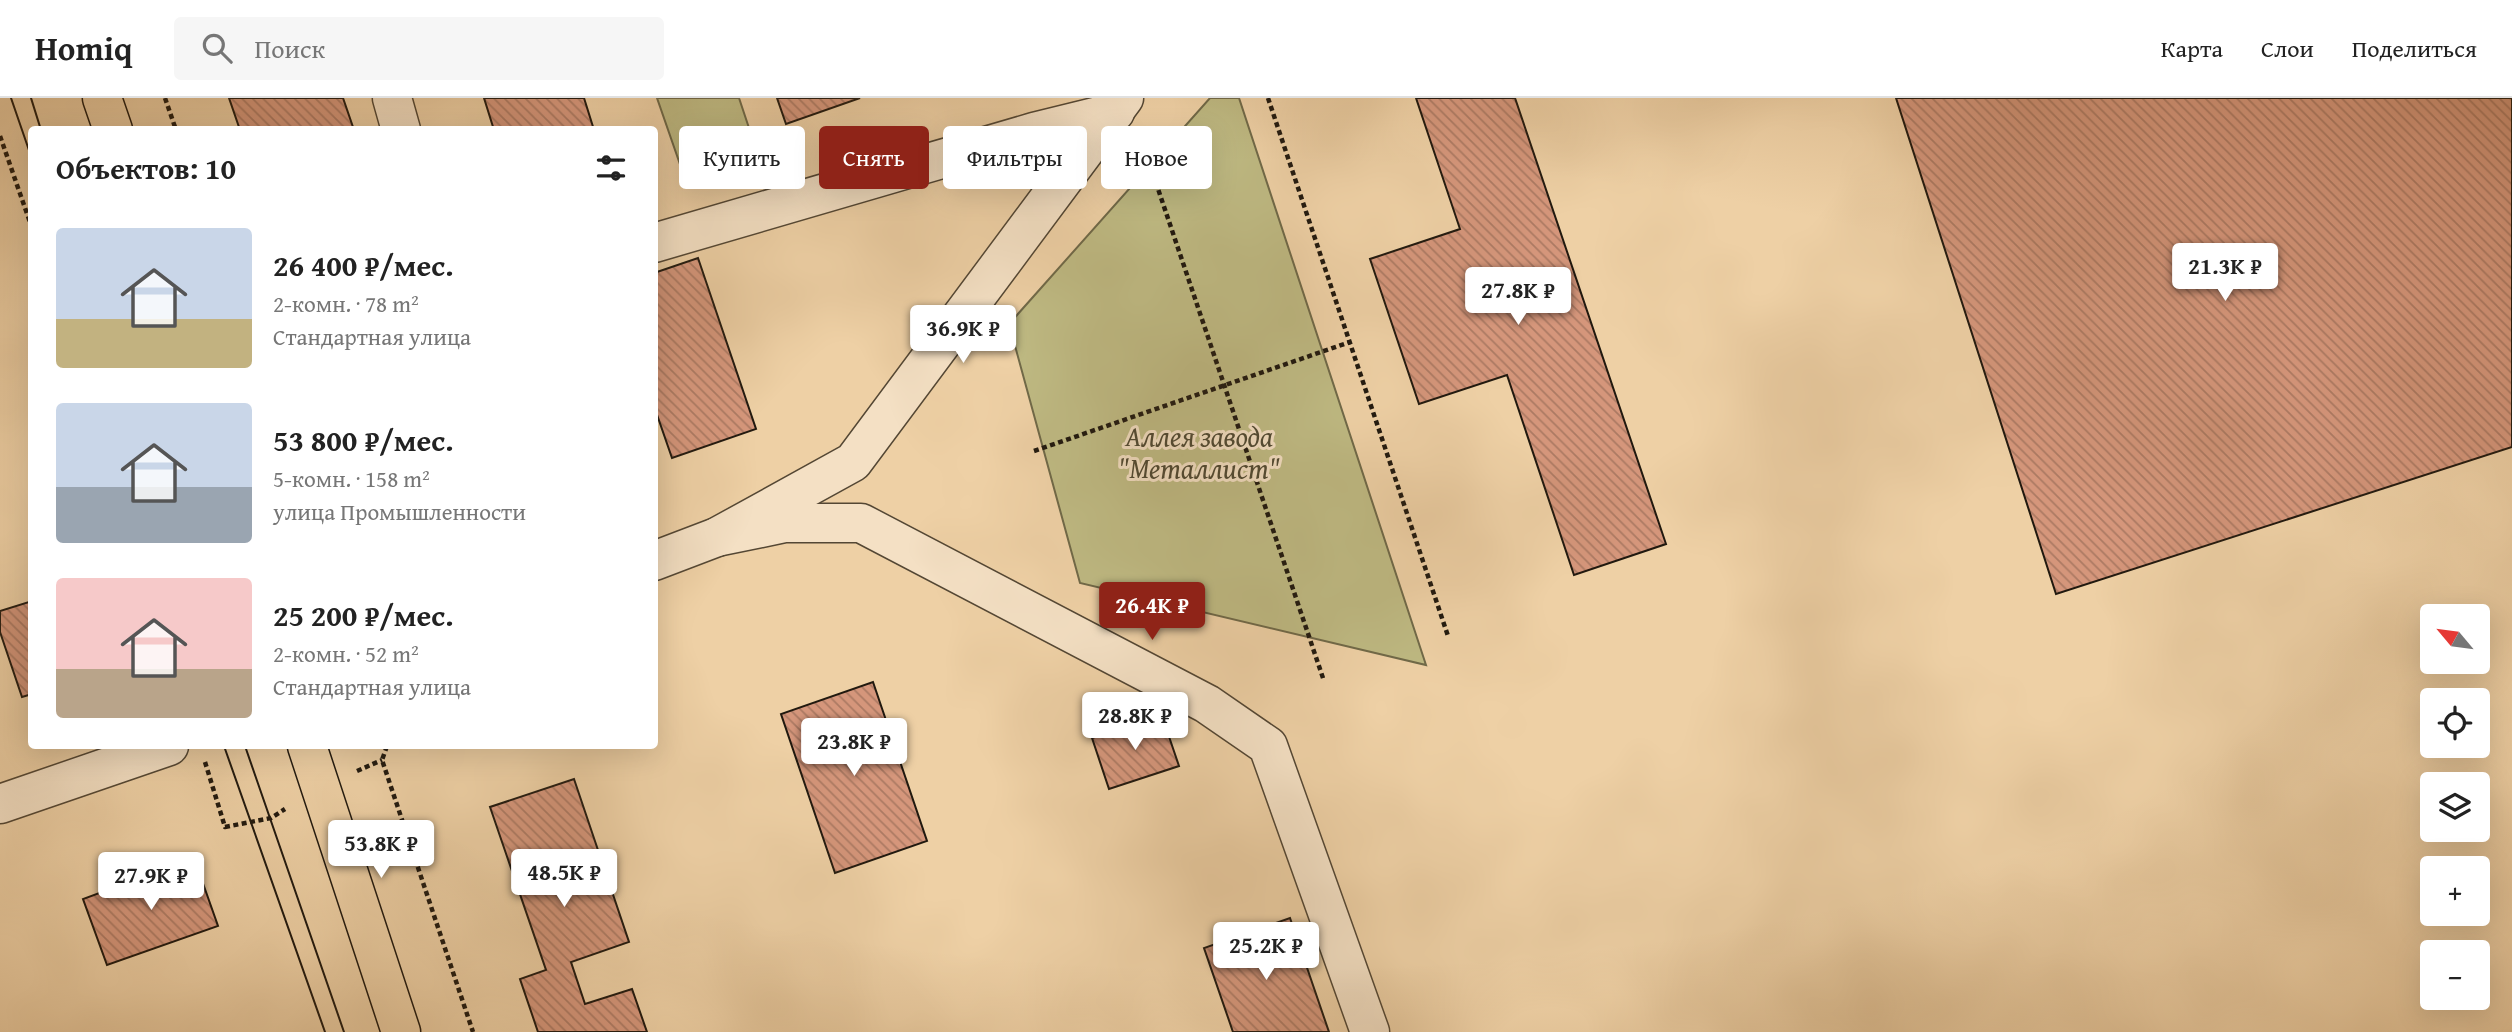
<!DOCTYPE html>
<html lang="ru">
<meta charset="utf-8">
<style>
:root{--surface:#fff;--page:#f6f6f6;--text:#222;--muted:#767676;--line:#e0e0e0;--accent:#8f2418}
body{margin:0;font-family:"Gentium Book Plus",serif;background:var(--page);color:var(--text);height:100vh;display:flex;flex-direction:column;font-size:26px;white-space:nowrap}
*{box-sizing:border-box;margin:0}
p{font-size:23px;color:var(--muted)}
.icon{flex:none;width:38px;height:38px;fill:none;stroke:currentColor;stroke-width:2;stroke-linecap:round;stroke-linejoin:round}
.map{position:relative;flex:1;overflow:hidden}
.side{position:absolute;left:28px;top:28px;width:630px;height:623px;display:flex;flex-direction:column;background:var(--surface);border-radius:7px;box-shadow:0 7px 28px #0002}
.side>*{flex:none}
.hud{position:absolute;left:679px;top:28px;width:665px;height:63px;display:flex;gap:14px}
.needle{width:46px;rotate:299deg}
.controls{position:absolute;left:2420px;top:506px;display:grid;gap:14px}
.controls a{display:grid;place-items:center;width:70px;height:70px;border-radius:7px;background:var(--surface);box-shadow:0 7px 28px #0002;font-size:35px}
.price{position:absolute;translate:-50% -60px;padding:0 16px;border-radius:7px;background:#fff;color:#222;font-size:23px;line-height:46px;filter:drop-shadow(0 2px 4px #0008)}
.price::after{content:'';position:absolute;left:50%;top:42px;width:21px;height:16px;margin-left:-10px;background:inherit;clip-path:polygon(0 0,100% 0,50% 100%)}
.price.on{background:var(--accent);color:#fff}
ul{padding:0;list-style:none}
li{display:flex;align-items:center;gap:21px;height:175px;padding:0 28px}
li span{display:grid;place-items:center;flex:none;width:196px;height:140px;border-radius:7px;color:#555}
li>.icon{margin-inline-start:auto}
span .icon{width:84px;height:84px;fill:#fffc;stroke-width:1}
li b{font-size:30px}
h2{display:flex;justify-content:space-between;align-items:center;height:84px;padding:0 28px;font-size:30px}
.tag{padding:0 24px;border-radius:7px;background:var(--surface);box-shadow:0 7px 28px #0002;font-size:24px;line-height:63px}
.tag.on{background:var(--accent);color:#fff}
header{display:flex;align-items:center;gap:42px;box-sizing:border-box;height:98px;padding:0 35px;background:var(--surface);border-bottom:2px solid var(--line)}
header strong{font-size:33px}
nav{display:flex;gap:38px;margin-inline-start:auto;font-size:24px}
.search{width:490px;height:63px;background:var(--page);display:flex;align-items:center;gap:18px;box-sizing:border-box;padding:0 24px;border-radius:7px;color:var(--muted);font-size:26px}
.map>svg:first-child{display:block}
</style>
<header>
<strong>Homiq</strong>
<div class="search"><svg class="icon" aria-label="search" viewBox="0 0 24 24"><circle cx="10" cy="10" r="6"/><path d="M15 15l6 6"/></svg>Поиск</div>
<nav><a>Карта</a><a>Слои</a><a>Поделиться</a></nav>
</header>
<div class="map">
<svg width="2512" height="934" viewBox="0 0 2512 934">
<defs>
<pattern id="building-back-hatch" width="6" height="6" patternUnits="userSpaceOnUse" patternTransform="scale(1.75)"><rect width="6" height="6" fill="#d5967b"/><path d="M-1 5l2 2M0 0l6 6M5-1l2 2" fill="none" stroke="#ac7a63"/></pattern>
</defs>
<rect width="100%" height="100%" fill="#eed0a5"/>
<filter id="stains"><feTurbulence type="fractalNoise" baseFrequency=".00286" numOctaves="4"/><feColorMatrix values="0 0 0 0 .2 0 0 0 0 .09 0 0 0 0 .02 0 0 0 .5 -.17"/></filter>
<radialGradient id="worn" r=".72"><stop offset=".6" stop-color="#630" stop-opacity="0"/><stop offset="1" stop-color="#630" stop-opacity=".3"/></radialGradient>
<g fill="#beb982" stroke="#706948" stroke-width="2">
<polygon points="657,0 739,0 756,51 682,72"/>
<polygon points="1210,0 1239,0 1426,567 1080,485 1009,226"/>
</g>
<g fill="url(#building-back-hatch)" stroke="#21190f" stroke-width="2">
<polygon points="229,0 343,0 354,32 240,32"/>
<polygon points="484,0 584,0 594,32 494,32"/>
<polygon points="777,0 860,0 786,26"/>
<polygon points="1416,0 1515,0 1666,446 1574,477 1507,277 1419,306 1370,161 1460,131"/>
<polygon points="1896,0 2512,0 2512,349 2056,496"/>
<polygon points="698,160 756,331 672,360 654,308 654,175"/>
<polygon points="32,503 32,596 22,599 0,534 0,513"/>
<polygon points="873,584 927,743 835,775 781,616"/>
<polygon points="1162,618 1179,668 1109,691 1092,640"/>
<polygon points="574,681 629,844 571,864 585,906 632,891 647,934 538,934 520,881 546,872 490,709"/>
<polygon points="194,760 218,828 107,867 83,801"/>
<polygon points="1290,820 1329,934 1233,934 1204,850"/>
</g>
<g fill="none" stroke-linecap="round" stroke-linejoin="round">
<g stroke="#544734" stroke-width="41">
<g id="minor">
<polyline points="392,0 401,32"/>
<polyline points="654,145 1034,34 1115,14 1113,5"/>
<polyline points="717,439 785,425 861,425 1207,606 1268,648 1370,934"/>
<polyline points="654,463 717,439 853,364 1124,0"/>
<polyline points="0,706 169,648"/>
</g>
</g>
<g stroke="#21190f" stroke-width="41">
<g id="major">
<polyline points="102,0 113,32"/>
<polyline points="307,648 401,934"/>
</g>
</g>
<g stroke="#21190f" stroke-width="4.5" stroke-dasharray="5 3.5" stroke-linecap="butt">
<polyline points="165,0 176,32"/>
<polyline points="1268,0 1448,538"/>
<polyline points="0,38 32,130"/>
<polyline points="1153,76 1324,583"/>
<polyline points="1034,353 1350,244"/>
<polyline points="387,648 382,662 473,934"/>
<polyline points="205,664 225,729 271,720 285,711"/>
<polyline points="357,673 382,662"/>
</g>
<use href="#minor" stroke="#f4e0c4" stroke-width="38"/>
<use href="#major" stroke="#eed0a5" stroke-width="38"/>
<g stroke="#21190f" stroke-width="2">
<polyline points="11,0 32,61"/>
<polyline points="31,0 41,32"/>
<polyline points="224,648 325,934"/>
<polyline points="245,648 344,934"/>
</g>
</g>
<g text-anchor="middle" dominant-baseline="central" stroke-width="6" stroke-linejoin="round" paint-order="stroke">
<g font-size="28" font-style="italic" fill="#504932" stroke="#f4e0c4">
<text x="1199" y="337">Аллея завода<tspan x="1199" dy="32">"Металлист"</tspan></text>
</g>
</g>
<rect width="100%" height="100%" filter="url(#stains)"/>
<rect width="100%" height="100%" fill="url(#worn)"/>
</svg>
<div class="controls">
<a><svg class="needle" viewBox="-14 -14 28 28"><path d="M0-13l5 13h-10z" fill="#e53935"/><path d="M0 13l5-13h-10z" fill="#767676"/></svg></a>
<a><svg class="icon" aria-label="locate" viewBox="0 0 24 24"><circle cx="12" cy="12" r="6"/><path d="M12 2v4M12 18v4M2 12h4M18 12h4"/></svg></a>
<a><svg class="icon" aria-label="layers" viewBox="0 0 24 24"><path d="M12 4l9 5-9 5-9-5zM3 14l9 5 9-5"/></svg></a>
<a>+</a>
<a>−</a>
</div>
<b class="price" style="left:2225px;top:205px">21.3K ₽</b>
<b class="price" style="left:1518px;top:229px">27.8K ₽</b>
<b class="price" style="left:963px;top:267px">36.9K ₽</b>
<b class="price on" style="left:1152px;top:544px">26.4K ₽</b>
<b class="price" style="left:1135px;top:654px">28.8K ₽</b>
<b class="price" style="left:854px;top:680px">23.8K ₽</b>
<b class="price" style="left:381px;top:782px">53.8K ₽</b>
<b class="price" style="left:564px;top:811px">48.5K ₽</b>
<b class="price" style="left:151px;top:814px">27.9K ₽</b>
<b class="price" style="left:1266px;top:884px">25.2K ₽</b>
<div class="hud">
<a class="tag">Купить</a>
<a class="tag on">Снять</a>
<a class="tag">Фильтры</a>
<a class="tag">Новое</a>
</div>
<section class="side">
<h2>Объектов: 10<svg class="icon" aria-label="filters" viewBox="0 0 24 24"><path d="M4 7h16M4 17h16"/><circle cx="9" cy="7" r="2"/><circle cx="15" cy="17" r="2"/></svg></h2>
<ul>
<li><span style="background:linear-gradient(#c9d6e8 65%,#c2b280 0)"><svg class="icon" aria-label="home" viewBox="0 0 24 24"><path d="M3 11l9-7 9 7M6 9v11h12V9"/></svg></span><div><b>26 400 ₽/мес.</b><p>2-комн. · 78 m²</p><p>Стандартная улица</p></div></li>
<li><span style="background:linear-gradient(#c9d6e8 60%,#9aa5b1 0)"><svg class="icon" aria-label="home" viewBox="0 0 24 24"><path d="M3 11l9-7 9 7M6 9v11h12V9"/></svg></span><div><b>53 800 ₽/мес.</b><p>5-комн. · 158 m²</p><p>улица Промышленности</p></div></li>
<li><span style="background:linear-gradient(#f6c9c9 65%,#b9a48a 0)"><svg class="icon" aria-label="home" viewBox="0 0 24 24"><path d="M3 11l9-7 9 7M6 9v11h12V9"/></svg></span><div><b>25 200 ₽/мес.</b><p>2-комн. · 52 m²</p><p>Стандартная улица</p></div></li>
</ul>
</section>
</div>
